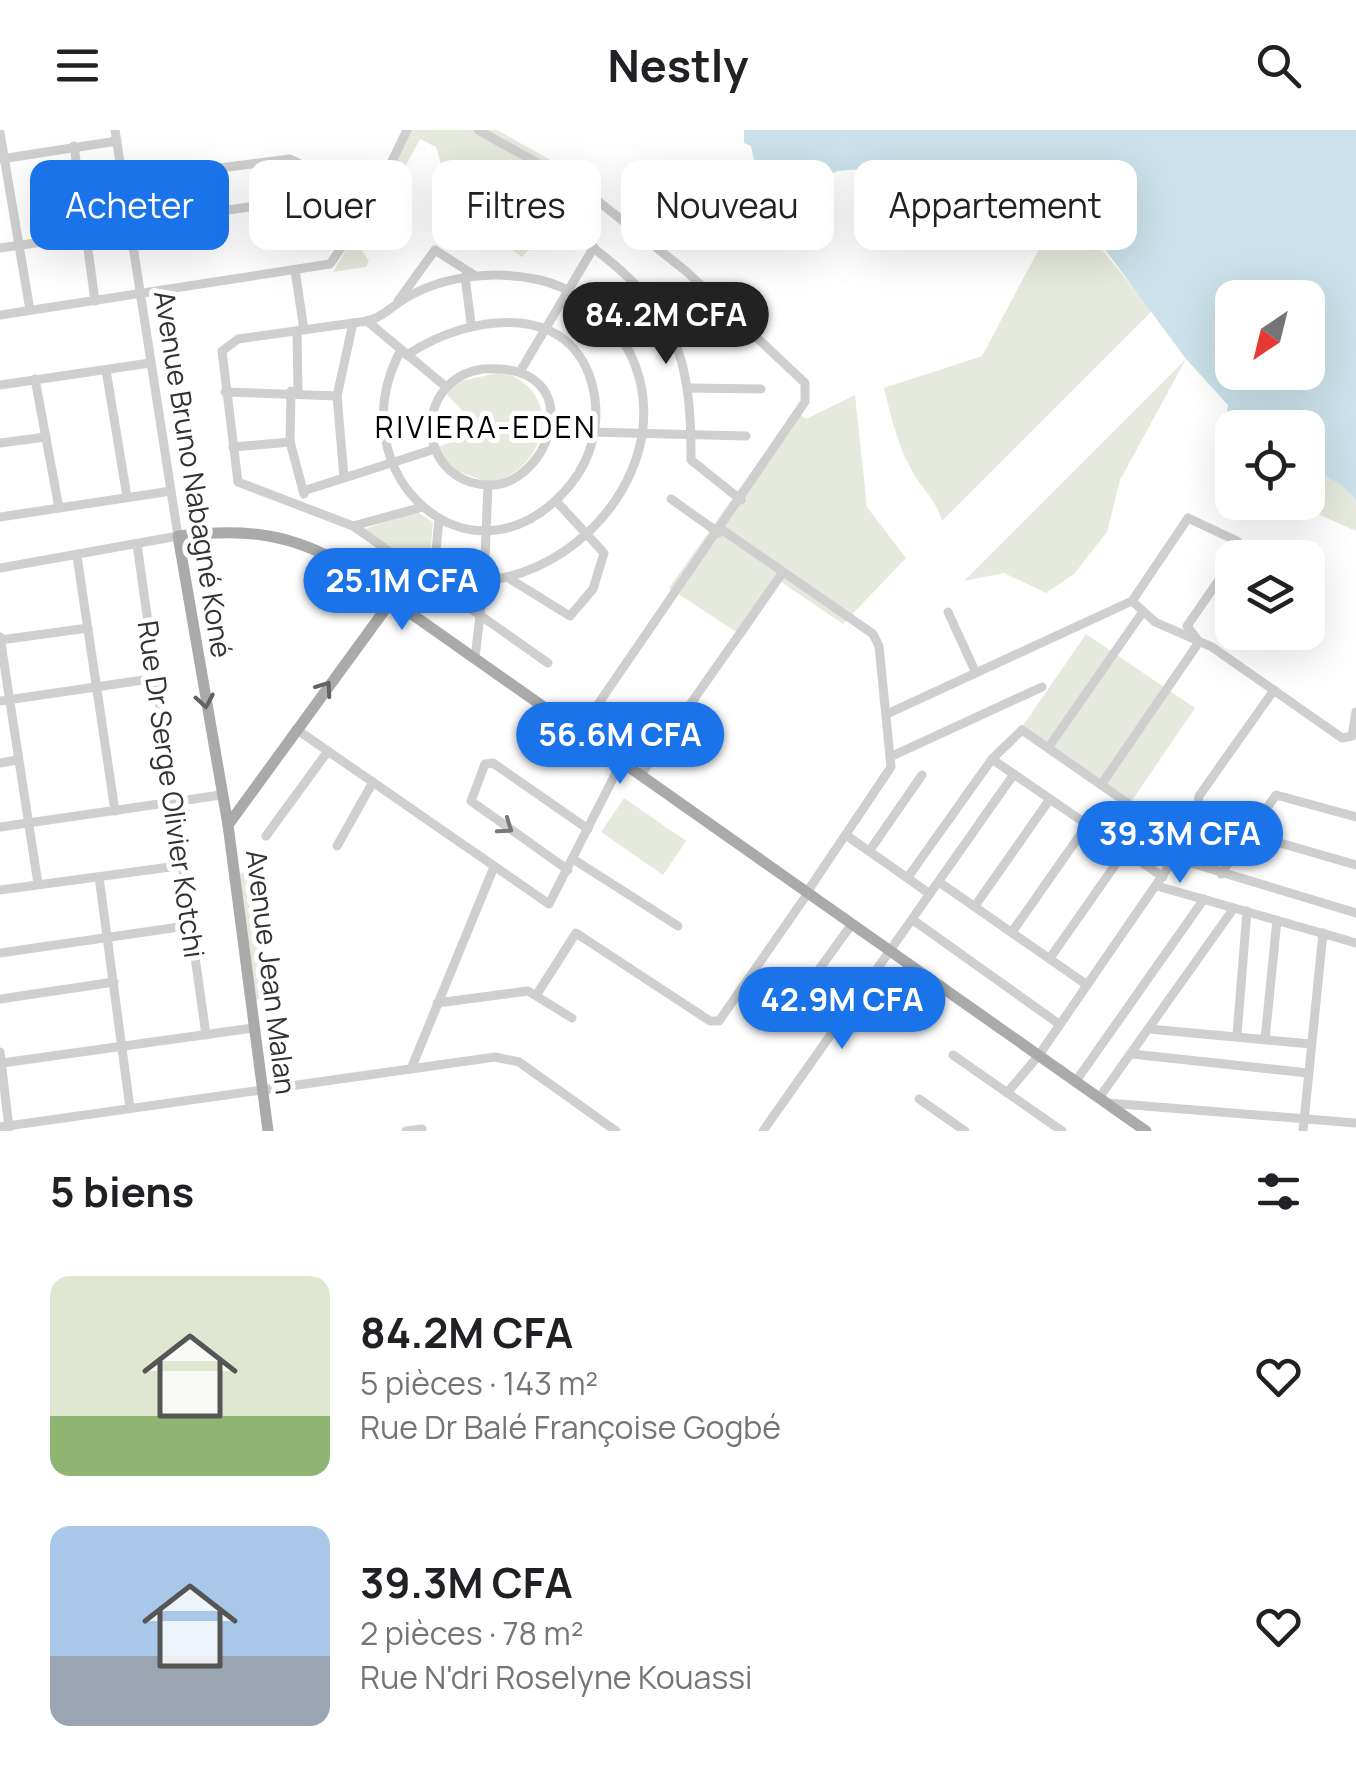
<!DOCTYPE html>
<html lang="fr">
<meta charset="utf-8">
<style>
:root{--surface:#fff;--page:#f6f6f6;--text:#202124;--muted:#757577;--accent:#1a73e8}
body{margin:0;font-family:Manrope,sans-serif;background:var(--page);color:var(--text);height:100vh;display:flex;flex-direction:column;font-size:38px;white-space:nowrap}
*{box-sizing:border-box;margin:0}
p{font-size:32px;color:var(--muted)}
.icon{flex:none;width:55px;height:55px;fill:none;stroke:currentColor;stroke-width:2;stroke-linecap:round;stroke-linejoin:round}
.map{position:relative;height:1001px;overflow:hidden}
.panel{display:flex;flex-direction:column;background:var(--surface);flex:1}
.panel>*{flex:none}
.guide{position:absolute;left:30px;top:30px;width:1298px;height:90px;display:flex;gap:20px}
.needle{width:65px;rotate:215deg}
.buttons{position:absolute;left:1215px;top:150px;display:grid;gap:20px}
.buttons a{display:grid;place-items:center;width:110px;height:110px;border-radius:20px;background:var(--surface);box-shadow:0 10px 40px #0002;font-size:50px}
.price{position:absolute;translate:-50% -85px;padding:0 22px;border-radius:35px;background:var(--accent);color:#fff;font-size:32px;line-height:65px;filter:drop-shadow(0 2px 5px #0008)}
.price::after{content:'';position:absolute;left:50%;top:60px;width:30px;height:22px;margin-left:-15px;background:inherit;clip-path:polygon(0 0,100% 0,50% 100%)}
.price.selected{background:#222;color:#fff}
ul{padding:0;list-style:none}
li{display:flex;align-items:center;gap:30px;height:250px;padding:0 50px}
li span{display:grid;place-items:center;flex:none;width:280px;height:200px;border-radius:20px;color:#555}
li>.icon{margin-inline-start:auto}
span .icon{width:120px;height:120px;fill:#fffc;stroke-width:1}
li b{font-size:42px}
h2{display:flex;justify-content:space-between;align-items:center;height:120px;padding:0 50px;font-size:42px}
.chip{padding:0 35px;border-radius:20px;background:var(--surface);box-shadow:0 10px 40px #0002;font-size:35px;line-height:90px}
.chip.selected{background:var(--accent);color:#fff}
header{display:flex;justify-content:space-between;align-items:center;height:130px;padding:0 50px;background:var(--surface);font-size:45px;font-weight:700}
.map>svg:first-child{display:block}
</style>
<header><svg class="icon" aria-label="menu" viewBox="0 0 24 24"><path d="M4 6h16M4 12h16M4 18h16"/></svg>Nestly<svg class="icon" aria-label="search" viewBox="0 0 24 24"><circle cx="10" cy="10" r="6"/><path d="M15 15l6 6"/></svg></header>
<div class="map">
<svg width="1356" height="1001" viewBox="0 0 1356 1001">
<rect width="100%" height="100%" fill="#fff"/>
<g fill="#e6eade">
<path d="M411,0H497L579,46C535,74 556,97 522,127L486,102L474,105L460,100L436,17L420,9L361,119L369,131L366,137L333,142L372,76L384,36Z"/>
<path d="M1086,100L1152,181L942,391C936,370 924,361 913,343C898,316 891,288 884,258L982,226L1048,102Z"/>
<polygon points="1186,229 1120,350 1107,402 1074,444 1046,463 1004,443 964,451"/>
<path d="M502,242C566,261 548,340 490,353L449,338L435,318L469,305V287L445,263L456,252Z"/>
<polygon points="855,265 867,377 906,428 843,494 781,452 744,507 669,458 795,280 806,289"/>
<polygon points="1308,335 1342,356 1356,370 1356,401 1293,373 1308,372"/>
<polygon points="416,381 433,392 428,448 359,401"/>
<polygon points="1086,504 1195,578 1131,672 1022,597"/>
<polygon points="624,668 686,711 663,745 601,702"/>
<polygon points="254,741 272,867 254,870 240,743"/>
</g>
<path fill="#cbe2ea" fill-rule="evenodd" d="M744,0H1356V370L1342,356L1308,335V298L1224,295L1228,275L1186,229L1101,114L1086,100H1016L996,77L944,49L862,39L838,41L811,52H775L754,31L751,16L744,13ZM1232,168H1308V242H1232Z"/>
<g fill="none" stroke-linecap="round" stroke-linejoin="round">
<g stroke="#cfcfcf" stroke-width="9">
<polyline points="478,0 579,56 687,142 805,253 805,272 798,282 579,602"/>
<polyline points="0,3 30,180"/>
<polyline points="74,16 95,171"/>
<polyline points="1,29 117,11"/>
<polyline points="170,88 165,45 290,29 371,69"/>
<path d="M562,94C663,169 692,200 691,330L741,370"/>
<polyline points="128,95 289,71 300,65 313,40"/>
<polyline points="0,118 85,106"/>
<polyline points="295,140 304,200"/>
<polyline points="465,147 471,193"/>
<polyline points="398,171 435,120 474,145"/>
<polyline points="0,185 330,134 371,75 407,0"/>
<polyline points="367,191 445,256"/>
<polyline points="353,193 238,209 222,221 238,352 353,396 548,533"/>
<polyline points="297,201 298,262"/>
<path d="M401,220C334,344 474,472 571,354C590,330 599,299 595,269C581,168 471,182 407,225"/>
<path d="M483,239C594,231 550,359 487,355C415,351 412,249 483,239Z"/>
<polyline points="106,240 127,367"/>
<polyline points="521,240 594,117"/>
<polyline points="35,249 59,378"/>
<polyline points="0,255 150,233"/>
<polyline points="690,258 761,259"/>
<polyline points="291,261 290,312 304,364"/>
<polyline points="225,262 337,266"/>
<polyline points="551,301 746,306"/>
<polyline points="0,313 46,307"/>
<polyline points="233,317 290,312"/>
<path d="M344,347L337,266L353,193C383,190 383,182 406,168C444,145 497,140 540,150C569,157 596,175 615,199C693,303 600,439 484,451"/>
<polyline points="303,361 432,320"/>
<polyline points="671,369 719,403"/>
<polyline points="0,387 171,361"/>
<polyline points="353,396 419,378"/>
<polyline points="721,399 873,504 879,516 891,637 807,762"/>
<polyline points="137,414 206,905"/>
<polyline points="77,426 115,681"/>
<polyline points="0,438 178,406 115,0"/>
<polyline points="510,449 570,486 593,459 604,423 556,371"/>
<polyline points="433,454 439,388"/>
<polyline points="1132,471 1155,492 1212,517 1342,608 1352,606 1356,582"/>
<polyline points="948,482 975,541"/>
<polyline points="0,507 38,754"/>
<polyline points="0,510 88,498"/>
<polyline points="475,528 484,451 488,355"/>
<polyline points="0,571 157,548"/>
<polyline points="887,584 1132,471 1188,388 1237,411 1241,417 1235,428"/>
<polyline points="296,599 549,774 621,633"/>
<polyline points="1048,618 1142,483"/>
<polyline points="890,627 1042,557"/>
<polyline points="992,629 1163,747"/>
<polyline points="0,633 17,630"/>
<polyline points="640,646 783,442"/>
<polyline points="1101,655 1199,512 1187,496 1232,431"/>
<polyline points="0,697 221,665"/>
<polyline points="1249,704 1356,735"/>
<polyline points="846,705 930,764"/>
<polyline points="266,706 328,621"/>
<polyline points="337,716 373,652"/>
<polyline points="870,720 922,645"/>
<polyline points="1175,728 1356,783"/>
<polyline points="573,729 678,796"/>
<polyline points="568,740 471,671 485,634 493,633 588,699"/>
<polyline points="1221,744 1276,665 1356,687"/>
<polyline points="99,747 130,978"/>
<polyline points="908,747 992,629 1022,600 1185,713"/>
<polyline points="939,752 1087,855"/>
<polyline points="1157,756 1356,813"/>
<polyline points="0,760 185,735"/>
<polyline points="975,776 1050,669"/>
<polyline points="913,790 1059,894"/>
<polyline points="1012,802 1087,695"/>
<polyline points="0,823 193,795"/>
<polyline points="1050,828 1125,721"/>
<polyline points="537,864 576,803 710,891 719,891 808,763"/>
<polyline points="737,866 780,893 852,794"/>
<polyline points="0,869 114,852"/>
<polyline points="437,873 528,861 572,888"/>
<polyline points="1149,899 1311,914"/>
<polyline points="1237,905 1247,781"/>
<polyline points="1265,909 1277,790"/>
<polyline points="0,922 9,998"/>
<polyline points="1132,924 1308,943"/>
<polyline points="953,925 1062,1001"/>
<polyline points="2,933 253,898"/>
<polyline points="411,939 494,737"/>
<polyline points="1076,951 1204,769"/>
<polyline points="1007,963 1039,925 1195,698 1199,666 1274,560"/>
<polyline points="1099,968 1234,778"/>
<polyline points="919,969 965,1001"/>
<polyline points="1108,973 1356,993"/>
<polyline points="0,997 495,927 519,932 616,1001"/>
<polyline points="406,1001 422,999"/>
<polyline points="763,1001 1014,644"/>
<polyline points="1303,1001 1323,803"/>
</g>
<g stroke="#aaa" stroke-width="11">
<polyline points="228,695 392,470"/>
<path d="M268,1001L228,695L178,406C236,399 283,401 335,430L1146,1001"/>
</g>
</g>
<defs><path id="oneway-chevron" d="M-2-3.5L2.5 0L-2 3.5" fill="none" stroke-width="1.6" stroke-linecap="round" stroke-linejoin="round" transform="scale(2.5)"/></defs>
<g stroke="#626262">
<use href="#oneway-chevron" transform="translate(325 558) rotate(-55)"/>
<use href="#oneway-chevron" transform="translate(205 571) rotate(80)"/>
</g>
<use stroke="#797979" href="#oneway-chevron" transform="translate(506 697) rotate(35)"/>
<g text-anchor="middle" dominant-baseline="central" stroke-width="10" stroke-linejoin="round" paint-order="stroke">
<g font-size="28" fill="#323232" stroke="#fff">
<text transform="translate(194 344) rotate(81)">Avenue Bruno Nabagné Koné</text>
<text transform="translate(172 659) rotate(82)">Rue Dr Serge Olivier Kotchi</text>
<text transform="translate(272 842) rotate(83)">Avenue Jean Malan</text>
</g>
<g font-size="30" letter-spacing="2.5" fill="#000" stroke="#fff">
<text x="486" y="296">RIVIERA-EDEN</text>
</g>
</g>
</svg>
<div class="buttons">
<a><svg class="needle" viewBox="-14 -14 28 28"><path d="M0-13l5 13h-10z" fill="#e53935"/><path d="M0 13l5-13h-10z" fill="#757577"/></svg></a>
<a><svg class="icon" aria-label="locate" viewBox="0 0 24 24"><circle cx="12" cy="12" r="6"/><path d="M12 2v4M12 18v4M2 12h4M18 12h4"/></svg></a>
<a><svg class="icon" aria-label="layers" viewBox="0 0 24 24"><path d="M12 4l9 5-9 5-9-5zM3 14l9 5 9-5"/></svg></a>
</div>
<b class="price selected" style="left:666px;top:237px">84.2M CFA</b>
<b class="price" style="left:402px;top:503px">25.1M CFA</b>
<b class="price" style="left:620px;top:657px">56.6M CFA</b>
<b class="price" style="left:1180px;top:756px">39.3M CFA</b>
<b class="price" style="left:842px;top:922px">42.9M CFA</b>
<div class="guide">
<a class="chip selected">Acheter</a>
<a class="chip">Louer</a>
<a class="chip">Filtres</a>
<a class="chip">Nouveau</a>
<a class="chip">Appartement</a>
</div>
</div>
<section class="panel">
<h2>5 biens<svg class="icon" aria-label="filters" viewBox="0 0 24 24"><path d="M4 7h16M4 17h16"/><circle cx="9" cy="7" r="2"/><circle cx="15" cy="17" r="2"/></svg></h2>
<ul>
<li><span style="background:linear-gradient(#dfe7d0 70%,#8fb573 0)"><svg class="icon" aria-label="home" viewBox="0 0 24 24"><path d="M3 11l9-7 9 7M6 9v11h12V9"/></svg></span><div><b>84.2M CFA</b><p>5 pièces · 143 m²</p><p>Rue Dr Balé Françoise Gogbé</p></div><svg class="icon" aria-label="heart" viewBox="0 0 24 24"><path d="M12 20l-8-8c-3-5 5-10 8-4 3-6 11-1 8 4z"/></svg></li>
<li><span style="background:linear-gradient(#a9c7e8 65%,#9aa5b1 0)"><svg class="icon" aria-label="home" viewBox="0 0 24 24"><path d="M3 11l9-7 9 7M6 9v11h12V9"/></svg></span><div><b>39.3M CFA</b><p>2 pièces · 78 m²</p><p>Rue N'dri Roselyne Kouassi</p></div><svg class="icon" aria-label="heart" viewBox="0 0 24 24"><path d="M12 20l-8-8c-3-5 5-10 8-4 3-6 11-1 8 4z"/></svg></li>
</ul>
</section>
